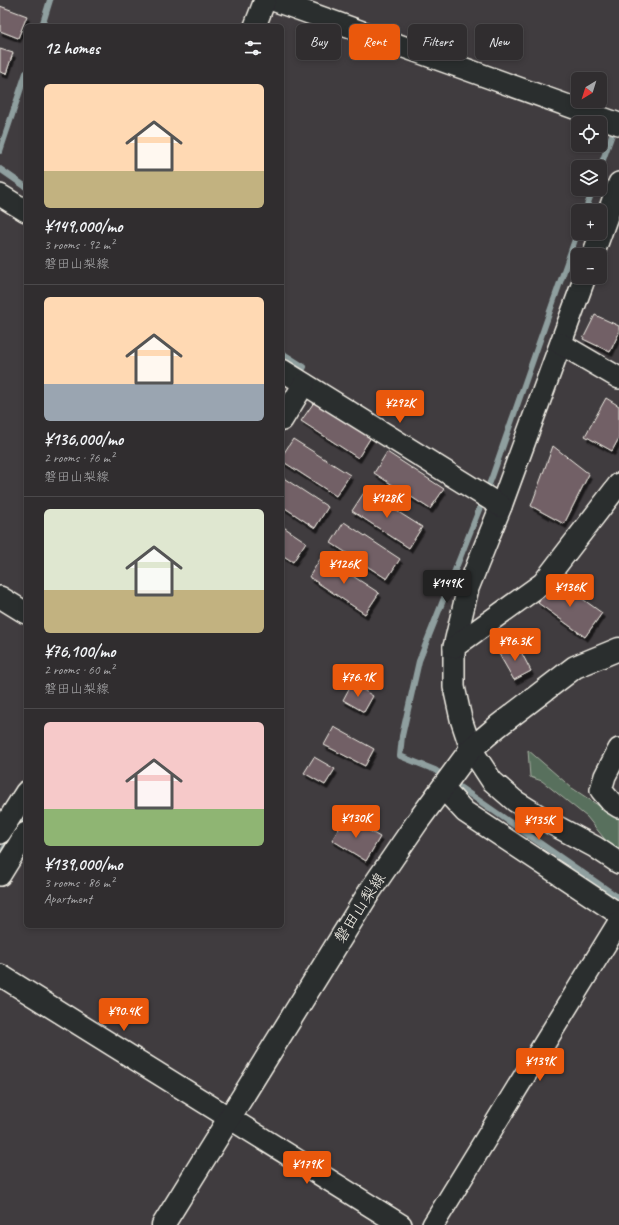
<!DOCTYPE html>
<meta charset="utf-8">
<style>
:root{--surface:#302d2f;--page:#383537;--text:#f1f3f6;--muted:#a8a8aa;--line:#4b494b;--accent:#ea580c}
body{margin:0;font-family:Caveat,"Klee One",sans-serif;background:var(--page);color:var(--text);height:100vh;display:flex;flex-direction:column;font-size:15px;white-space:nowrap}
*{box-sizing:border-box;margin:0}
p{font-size:13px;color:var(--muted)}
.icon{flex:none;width:22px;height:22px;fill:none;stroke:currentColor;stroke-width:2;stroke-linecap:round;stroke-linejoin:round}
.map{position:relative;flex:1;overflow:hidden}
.panel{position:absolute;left:24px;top:24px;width:260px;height:904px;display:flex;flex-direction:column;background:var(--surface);border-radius:6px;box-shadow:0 2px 6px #0003,0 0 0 1px var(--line)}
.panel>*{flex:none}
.guide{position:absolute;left:296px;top:24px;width:263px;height:36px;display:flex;gap:8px}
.needle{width:26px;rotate:218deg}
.controls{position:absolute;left:571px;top:72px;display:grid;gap:8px}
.controls a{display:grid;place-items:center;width:36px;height:36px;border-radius:6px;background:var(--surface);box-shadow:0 2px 6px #0003,0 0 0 1px var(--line);font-size:20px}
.price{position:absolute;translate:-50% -34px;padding:0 9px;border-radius:4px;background:var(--accent);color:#fff;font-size:13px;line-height:26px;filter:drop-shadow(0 1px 2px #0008)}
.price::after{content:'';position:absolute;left:50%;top:24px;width:12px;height:9px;margin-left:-6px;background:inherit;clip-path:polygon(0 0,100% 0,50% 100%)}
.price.active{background:#222;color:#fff}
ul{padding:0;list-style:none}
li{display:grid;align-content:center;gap:8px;height:212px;padding:0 20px}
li+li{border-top:1px solid var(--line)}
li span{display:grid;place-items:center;height:124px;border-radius:6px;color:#555}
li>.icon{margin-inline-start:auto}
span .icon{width:72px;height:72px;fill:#fffc;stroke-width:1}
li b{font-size:17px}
h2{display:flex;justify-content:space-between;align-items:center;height:48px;padding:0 20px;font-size:17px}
.tag{padding:0 14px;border-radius:6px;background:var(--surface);box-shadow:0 2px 6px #0003,0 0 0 1px var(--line);font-size:14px;line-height:36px}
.tag.active{background:var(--accent);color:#fff}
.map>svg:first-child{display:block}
</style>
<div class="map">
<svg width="619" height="1225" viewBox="0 0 619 1225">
<defs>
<filter id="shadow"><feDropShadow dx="2.5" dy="4.5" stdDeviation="0" flood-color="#0009"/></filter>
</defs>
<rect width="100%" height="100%" fill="#403c3f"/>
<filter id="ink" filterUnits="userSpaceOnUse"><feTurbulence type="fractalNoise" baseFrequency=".025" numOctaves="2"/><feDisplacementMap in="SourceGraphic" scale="8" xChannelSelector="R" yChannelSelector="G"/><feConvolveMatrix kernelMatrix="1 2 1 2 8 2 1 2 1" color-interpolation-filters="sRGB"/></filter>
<g filter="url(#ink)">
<polygon fill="#59705d" stroke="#a6b0a2" points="528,750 572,788 619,819 619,857 587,817 542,781 530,777"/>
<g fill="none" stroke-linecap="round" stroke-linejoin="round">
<g stroke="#8f9f9f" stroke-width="6">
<polyline points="42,26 50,0"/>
<polyline points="0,151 26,73"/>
<polyline points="600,168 615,126"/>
<polyline points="0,169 26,187"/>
<polyline points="585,211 593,189"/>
<polyline points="578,231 492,477 419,661 402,736 400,756 435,770 619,898"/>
<polyline points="282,353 304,367 298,376"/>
<polyline points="0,855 26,813"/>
</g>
</g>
<g fill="#726066" stroke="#f4f1e8" filter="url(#shadow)">
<polygon points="0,6 27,16 18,38 0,31"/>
<polygon points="0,49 13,53 6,74 0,72"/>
<polygon points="595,315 619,326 619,333 610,352 583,339"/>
<polygon points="606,398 619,406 619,438 612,451 585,436"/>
<polygon points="315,401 371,437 358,458 301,421"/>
<polygon points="293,439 350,475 336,496 282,461 282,456"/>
<polygon points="553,446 589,474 564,524 531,506"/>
<polygon points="387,452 444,489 430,509 374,473"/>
<polygon points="282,477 328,507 315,528 282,506"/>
<polygon points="365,491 422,527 409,548 352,511"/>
<polygon points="344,522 400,559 387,579 331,543"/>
<polygon points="282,526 306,542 293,562 282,555"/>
<polygon points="322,556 379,593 365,614 309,577"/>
<polygon points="555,579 602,613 585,637 538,603"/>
<polygon points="517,644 531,671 514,680 499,654"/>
<polygon points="352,683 373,696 364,712 343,700"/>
<polygon points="334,727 374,749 365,766 324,745"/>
<polygon points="314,757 335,769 325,785 304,773"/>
<polygon points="346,817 380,837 366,861 332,840"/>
</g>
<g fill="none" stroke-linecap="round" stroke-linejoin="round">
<g stroke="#f4f1e8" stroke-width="24">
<g id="minor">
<polyline points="273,0 619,124"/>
<polyline points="255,26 265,0"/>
<polyline points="0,195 26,211"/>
<polyline points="593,255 619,183"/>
<polyline points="585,277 501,506 468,588 454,647 454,687 461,719 471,749 492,781 515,801 552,824 595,847 619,863"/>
<polyline points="561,344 619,378"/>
<polyline points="282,370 501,506"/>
<polyline points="282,420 304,384"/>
<polyline points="0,597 26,613"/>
<polyline points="454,647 543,583 619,484"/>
<polyline points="619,749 605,776 601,790 611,802 619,807"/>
<polyline points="443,788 465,812 619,914"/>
<polyline points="0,833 26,792"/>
<polyline points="0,875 26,833"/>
<polyline points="0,975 401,1225"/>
<polyline points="433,1225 619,922"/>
</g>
</g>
<g stroke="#f4f1e8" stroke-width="25">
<polyline id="major" points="163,1225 370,891 418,821 471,749 498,726 575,667 619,649"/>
</g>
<use href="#minor" stroke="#2a2d2e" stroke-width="21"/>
<use href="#major" stroke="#2a2d2e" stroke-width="22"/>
</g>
</g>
<g text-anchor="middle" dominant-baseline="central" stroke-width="4" stroke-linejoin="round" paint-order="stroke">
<g font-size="16" fill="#f4f1e8" stroke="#2a2d2e">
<text transform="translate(360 908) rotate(-57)">磐田山梨線</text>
</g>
</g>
</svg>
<div class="controls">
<a><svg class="needle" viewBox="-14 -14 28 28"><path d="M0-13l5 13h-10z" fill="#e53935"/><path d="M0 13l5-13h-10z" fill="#a8a8aa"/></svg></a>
<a><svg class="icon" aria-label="locate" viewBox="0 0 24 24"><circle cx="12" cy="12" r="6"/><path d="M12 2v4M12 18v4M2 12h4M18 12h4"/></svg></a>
<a><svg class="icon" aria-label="layers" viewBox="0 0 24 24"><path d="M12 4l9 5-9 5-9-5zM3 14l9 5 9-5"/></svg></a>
<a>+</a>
<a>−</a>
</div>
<b class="price" style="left:400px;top:424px">¥292K</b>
<b class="price" style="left:387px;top:519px">¥128K</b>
<b class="price" style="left:344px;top:585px">¥126K</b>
<b class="price active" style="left:447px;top:604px">¥149K</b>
<b class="price" style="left:570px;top:608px">¥136K</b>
<b class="price" style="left:515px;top:662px">¥96.3K</b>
<b class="price" style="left:358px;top:698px">¥76.1K</b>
<b class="price" style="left:356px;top:839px">¥130K</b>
<b class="price" style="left:539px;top:841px">¥135K</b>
<b class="price" style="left:124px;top:1032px">¥90.4K</b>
<b class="price" style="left:540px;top:1082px">¥139K</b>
<b class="price" style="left:307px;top:1185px">¥179K</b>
<div class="guide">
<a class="tag">Buy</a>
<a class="tag active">Rent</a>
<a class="tag">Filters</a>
<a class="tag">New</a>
</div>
<section class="panel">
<h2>12 homes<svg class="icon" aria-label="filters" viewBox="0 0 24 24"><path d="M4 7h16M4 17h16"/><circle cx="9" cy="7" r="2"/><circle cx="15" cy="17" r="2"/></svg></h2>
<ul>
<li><span style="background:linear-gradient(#ffd9b3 70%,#c2b280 0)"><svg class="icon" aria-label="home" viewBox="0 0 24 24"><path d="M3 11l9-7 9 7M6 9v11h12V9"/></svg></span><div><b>¥149,000/mo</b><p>3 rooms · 92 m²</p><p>磐田山梨線</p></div></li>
<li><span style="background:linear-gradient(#ffd9b3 70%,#9aa5b1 0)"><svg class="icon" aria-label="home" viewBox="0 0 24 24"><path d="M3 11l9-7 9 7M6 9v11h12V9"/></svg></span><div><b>¥136,000/mo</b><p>2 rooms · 76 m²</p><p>磐田山梨線</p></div></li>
<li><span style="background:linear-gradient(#dfe7d0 65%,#c2b280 0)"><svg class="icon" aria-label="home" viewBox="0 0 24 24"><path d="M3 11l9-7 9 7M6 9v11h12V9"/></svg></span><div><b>¥76,100/mo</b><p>2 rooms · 60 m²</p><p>磐田山梨線</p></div></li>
<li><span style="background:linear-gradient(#f6c9c9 70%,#8fb573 0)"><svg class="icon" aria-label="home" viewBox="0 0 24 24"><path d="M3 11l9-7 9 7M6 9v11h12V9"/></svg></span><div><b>¥139,000/mo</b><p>3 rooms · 86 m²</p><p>Apartment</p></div></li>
</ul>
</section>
</div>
